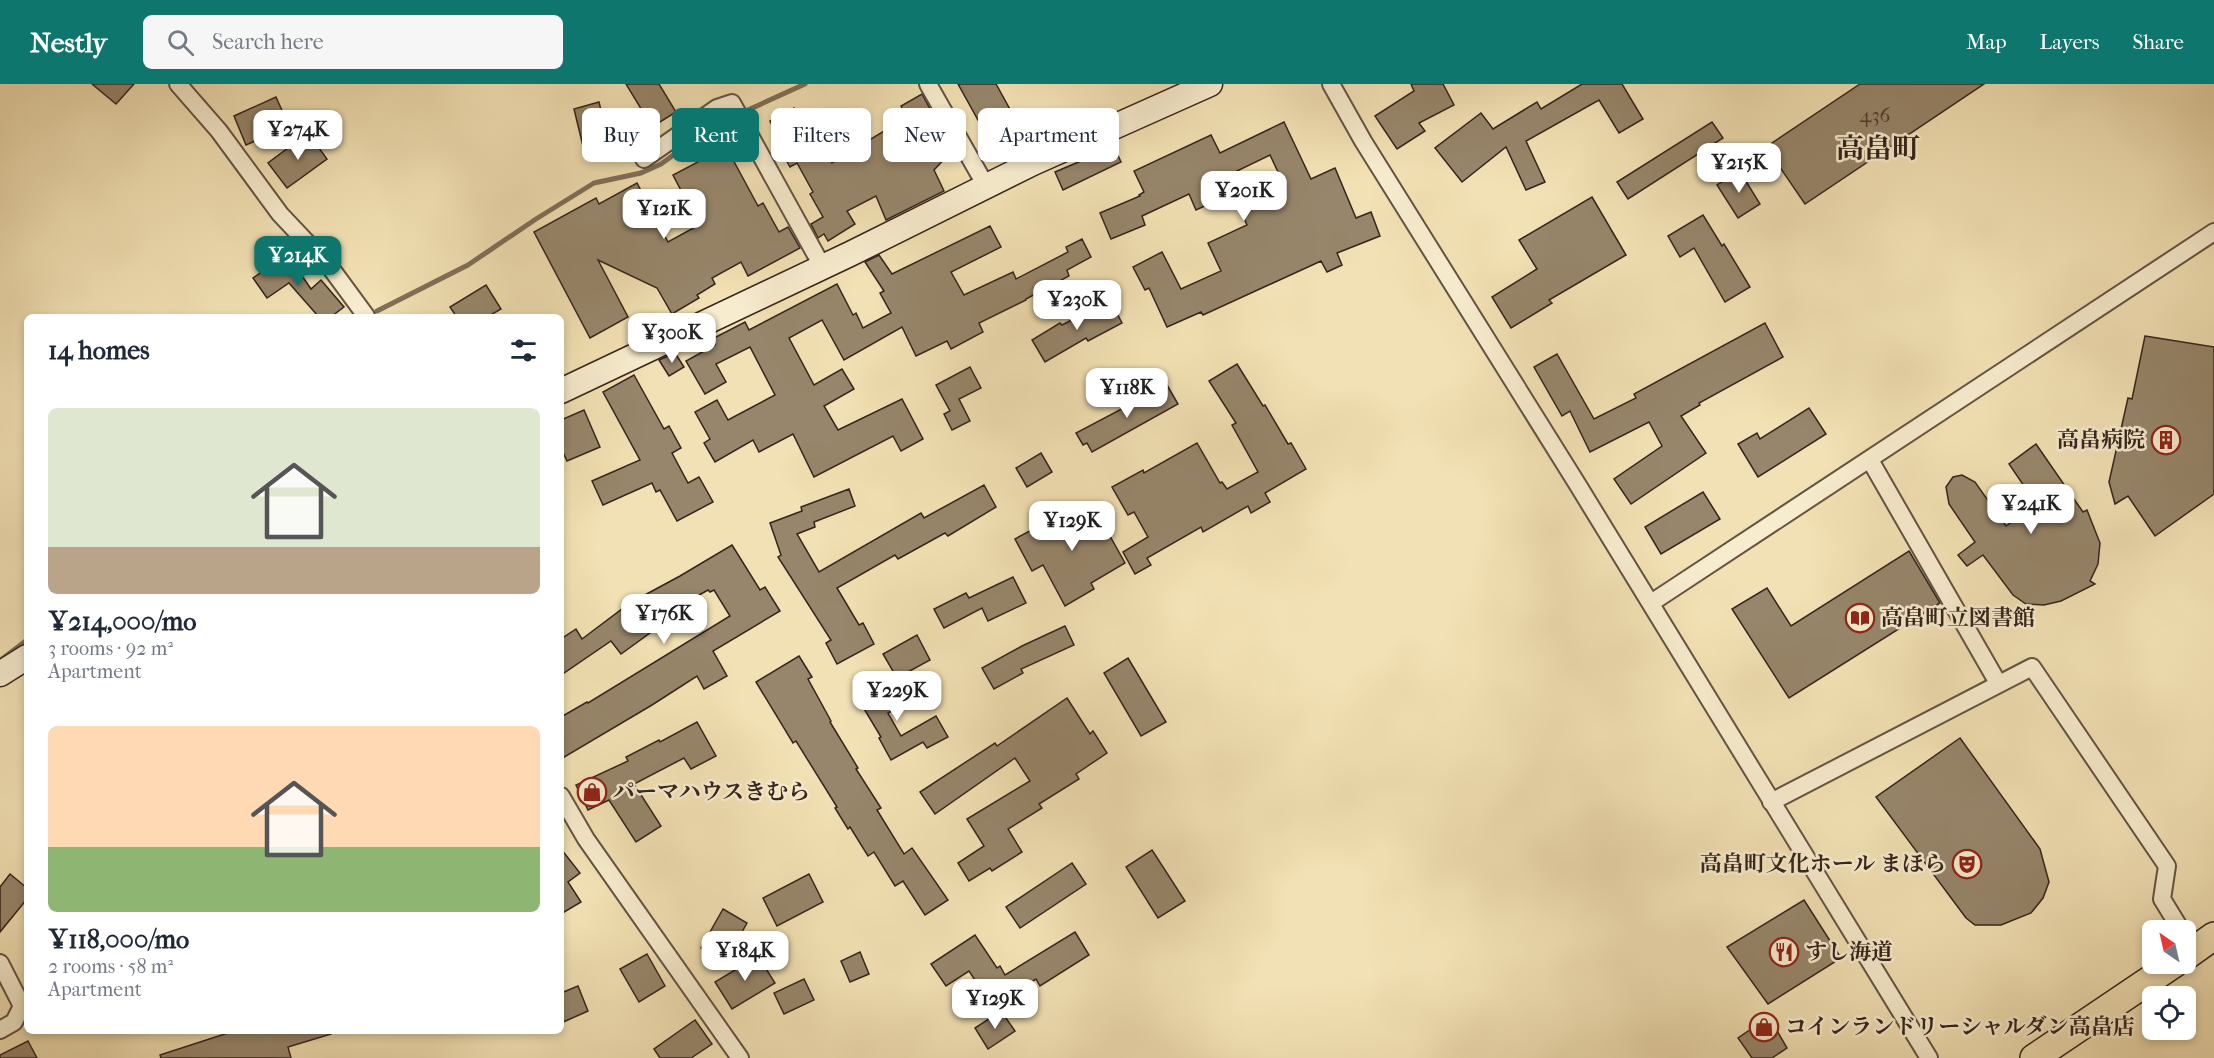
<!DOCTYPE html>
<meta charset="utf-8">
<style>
:root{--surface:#fff;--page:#f6f6f7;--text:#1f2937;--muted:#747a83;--accent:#0f766e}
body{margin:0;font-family:"IM FELL French Canon","Noto Serif JP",serif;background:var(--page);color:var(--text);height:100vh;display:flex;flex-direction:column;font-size:22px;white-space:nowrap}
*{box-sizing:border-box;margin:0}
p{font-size:20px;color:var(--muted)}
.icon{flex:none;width:33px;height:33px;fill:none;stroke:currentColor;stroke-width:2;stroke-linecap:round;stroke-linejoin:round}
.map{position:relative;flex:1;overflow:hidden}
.sheet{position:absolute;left:24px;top:230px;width:540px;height:720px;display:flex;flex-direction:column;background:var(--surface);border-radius:9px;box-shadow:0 3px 9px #0003}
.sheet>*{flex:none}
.banner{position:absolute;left:582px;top:24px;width:570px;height:54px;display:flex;gap:12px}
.needle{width:39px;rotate:326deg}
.tools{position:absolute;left:2142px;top:836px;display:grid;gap:12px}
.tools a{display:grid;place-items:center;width:54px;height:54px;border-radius:9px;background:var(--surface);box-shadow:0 3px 9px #0003;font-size:30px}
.price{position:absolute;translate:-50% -51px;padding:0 14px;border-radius:12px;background:#fff;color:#222;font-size:20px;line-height:39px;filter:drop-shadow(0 2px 3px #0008)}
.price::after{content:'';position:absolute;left:50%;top:36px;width:18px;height:14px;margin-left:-9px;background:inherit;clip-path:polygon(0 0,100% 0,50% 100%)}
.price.selected{background:var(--accent);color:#fff}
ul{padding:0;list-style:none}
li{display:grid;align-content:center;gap:12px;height:318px;padding:0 24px}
li span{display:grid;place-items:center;height:186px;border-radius:9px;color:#555}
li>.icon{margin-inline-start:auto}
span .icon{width:108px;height:108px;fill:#fffc;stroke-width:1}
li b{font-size:26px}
h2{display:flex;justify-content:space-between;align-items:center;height:72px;padding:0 24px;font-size:26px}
.chip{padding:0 21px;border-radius:9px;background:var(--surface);box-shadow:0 3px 9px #0003;font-size:21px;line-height:54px}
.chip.selected{background:var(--accent);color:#fff}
header{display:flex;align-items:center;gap:36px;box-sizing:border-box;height:84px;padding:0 30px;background:var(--accent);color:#fff}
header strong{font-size:28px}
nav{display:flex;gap:33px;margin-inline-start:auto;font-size:21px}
.search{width:420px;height:54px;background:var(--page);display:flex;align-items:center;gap:15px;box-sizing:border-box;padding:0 21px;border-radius:9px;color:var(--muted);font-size:22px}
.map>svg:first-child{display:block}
</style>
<header>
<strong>Nestly</strong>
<div class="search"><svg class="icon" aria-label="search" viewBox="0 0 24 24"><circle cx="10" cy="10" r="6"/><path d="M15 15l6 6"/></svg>Search here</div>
<nav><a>Map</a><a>Layers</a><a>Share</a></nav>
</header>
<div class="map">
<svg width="2214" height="974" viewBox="0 0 2214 974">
<rect width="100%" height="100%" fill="#f2e1b4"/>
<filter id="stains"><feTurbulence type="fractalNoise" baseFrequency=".00333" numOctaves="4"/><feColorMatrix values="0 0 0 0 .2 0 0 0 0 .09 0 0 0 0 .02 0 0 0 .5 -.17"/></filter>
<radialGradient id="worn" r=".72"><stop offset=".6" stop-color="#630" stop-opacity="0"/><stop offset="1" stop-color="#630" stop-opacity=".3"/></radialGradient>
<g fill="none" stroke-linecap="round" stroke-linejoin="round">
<g stroke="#806f58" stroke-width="5">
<polyline points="377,227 468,181 536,135 594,99 641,89 661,80 715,41 805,0"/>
<polyline points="2,575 27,556"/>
</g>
</g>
<g fill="#97866b" stroke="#35241c" stroke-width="1.5">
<polygon points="92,0 134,0 116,20"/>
<polygon points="626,0 659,0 676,28 652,43"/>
<polygon points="958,0 996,0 1012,29 1000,36 1019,64 1006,73 985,44 983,45"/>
<polygon points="1411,0 1443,0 1454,21 1419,39 1425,47 1397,65 1375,32 1414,7"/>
<polygon points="1582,0 1622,0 1643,35 1619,49 1599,16 1526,57 1545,98 1526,106 1506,63 1462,98 1435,64 1481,29 1493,45 1537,18 1541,25"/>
<polygon points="1860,0 1984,0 1805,120 1766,63"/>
<polygon points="922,10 937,38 927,43 952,67 934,86 944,107 886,136 876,112 847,127 855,140 828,157 824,150 818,154 811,140 823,133 810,110 813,108 797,79 790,83 780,65 784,64 770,37 794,24 808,50 813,47 832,79 907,33 901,22"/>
<polygon points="276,13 289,42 246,61 234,32"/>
<polygon points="599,18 609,60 584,66 574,25"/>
<polygon points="1284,38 1311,95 1335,84 1356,134 1371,128 1380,152 1337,169 1342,181 1327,188 1321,177 1203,231 1201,228 1167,243 1149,204 1145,206 1133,183 1162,168 1181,205 1221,187 1208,159 1247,141 1242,130 1277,112 1276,110 1286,105 1270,71 1210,100 1218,116 1196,126 1189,110 1142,132 1145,141 1111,155 1100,129 1140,112 1139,111 1144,108 1134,87 1211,51 1220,69"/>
<polygon points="1712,38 1723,54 1628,115 1617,98"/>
<polygon points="733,43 745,64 731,72 758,122 763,119 779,148 788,143 800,164 748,192 741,178 712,194 715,200 697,211 699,214 672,230 657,204 598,176 628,233 590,254 534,148 596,114 599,120 637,99 668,158 699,141 673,91 698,78 695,72 728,54 724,48"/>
<polygon points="308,49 327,75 287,104 268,79"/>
<polygon points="1114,63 1121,78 1063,106 1055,88"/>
<polygon points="1739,86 1760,120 1738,134 1717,101"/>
<polygon points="1592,113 1626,171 1549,216 1552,219 1511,244 1492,213 1537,185 1519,156"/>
<polygon points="1703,131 1722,162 1724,160 1750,203 1725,218 1694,164 1680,173 1668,152"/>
<polygon points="990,142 1001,163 951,188 964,211 1013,188 1016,195 1068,168 1066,163 1082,155 1091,173 1067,186 1069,192 1026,215 1026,216 979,239 983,248 951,265 947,257 916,272 902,243 844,276 822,236 789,254 814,301 842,285 854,305 824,322 838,346 902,315 923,355 901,367 893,352 814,393 793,350 759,368 753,356 715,378 704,359 710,355 695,328 717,316 728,336 775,311 750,263 716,280 726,298 705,310 686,277 715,261 712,255 745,238 749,246 837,200 853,231 856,229 863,244 891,229 880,209 884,207 865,178 879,171 892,190"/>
<polygon points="287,170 311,205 321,196 344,223 332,232 318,232 289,199 267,214 253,194"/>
<polygon points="486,201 501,225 489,232 456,232 450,223"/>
<polygon points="1110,216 1122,239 1088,257 1086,254 1045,278 1032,256 1060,239 1062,241"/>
<polygon points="1765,239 1783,273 1699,319 1700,321 1681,332 1706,369 1631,420 1614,395 1662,362 1649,338 1590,368 1570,327 1562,332 1534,283 1557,270 1594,335 1636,314 1634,310"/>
<polygon points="2145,252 2214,263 2214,410 2155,452 2128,412 2115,420 2109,398 2128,314 2132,315"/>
<polygon points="675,269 684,283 669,292 659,276"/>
<polygon points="1237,280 1263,322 1265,321 1288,360 1291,359 1306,385 1265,409 1270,418 1251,429 1248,422 1203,448 1201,443 1147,474 1151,481 1135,490 1123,468 1148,453 1134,428 1128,431 1112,403 1143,386 1144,389 1197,359 1220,399 1222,398 1227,405 1258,388 1232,341 1236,339 1209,297"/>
<polygon points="970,283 981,304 959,315 970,337 952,346 944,330 950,327 936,301"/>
<polygon points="634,291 664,345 669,342 681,364 672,369 688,399 699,393 713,418 677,437 660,406 656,408 652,399 603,421 592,397 640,376 603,308"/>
<polygon points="1167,301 1178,320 1092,368 1087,359 1083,361 1076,349"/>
<polygon points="1809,324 1826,350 1758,393 1738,360 1757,349 1760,355"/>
<polygon points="584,326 600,363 567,377 561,364 561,336"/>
<polygon points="2036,360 2083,428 2087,426 2100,459 2098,480 2090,497 2095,500 2061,517 2044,521 2026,520 2013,511 1983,471 1967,482 1958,471 1975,458 1949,420 1946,403 1953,393 1962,391 1975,398 2006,442 2037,421 2009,380"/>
<polygon points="1041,369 1052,388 1027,403 1016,384"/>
<polygon points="984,401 996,423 948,452 945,449 898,475 895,471 837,504 859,541 863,539 874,560 837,580 826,559 831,556 778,473 781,471 770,439 802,427 801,423 849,405 855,422 814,438 815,443 797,450 819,488 921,429 924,434"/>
<polygon points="1703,408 1720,435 1661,470 1645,443"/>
<polygon points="1092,420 1125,479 1091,499 1094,505 1065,522 1043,481 1032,487 1015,455 1057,432 1060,438"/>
<polygon points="732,461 760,506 765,503 780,527 713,567 727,592 704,605 697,592 652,621 561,675 561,633 587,618 588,619 730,532 714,506 710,508 708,506 649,539 654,546 621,570 611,557 561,591 561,555 576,545 582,555 630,519 680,492"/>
<polygon points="1909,467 1940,519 1789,614 1732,525 1767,504 1791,542"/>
<polygon points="1013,493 1026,519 988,537 982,524 944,544 934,525 966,509 969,514"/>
<polygon points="1065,542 1074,561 1021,585 1023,589 994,605 982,584 1022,562"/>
<polygon points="917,551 930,576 897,594 883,570"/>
<polygon points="799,572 812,593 808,595 831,637 830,638 858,684 856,685 881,724 877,726 904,770 912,764 948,816 925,831 903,797 895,802 874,768 868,772 850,743 848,745 835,724 837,723 796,657 793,659 756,598"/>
<polygon points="1128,574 1166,638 1141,652 1104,589"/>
<polygon points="887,595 903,621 888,629 901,652 936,632 948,653 927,664 923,658 891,676 879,654 881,653 857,613"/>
<polygon points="1067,614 1090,650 1093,647 1107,669 1076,690 1079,695 1039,720 1042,724 1008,745 1022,768 992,787 990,784 969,797 958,779 984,762 967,735 1030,697 1015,674 935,730 920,708 995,659 997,662"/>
<polygon points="697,638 716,672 691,685 684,674 634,700 661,742 636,758 609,716 588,726 576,701 628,677 626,673 659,656 660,658"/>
<polygon points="1960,654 2040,765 2049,798 2043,814 2031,829 2001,841 1975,841 1966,834 1876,713"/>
<polygon points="561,765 580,789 568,798 581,818 561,830"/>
<polygon points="1152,766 1185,817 1158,834 1126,783"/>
<polygon points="1072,779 1086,800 1020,844 1006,823"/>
<polygon points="10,790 27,804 27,815 0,848 0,803"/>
<polygon points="809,790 823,818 777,842 763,814"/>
<polygon points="1804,816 1841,874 1768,920 1727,863"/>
<polygon points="723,825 747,839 725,878 701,864"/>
<polygon points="1075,848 1089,871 1040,902 1036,895 993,923 969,887 946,902 931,880 975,851 997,884 1000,882 1005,891"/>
<polygon points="860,868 869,890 850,898 841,877"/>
<polygon points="647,870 665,902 639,918 620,885"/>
<polygon points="758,872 775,899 732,925 715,898"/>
<polygon points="804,895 814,916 784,930 774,909"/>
<polygon points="578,902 588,927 561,939 561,909"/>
<polygon points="1001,927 1015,947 988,965 975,944"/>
<polygon points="1769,933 1787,964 1772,974 1752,974 1738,954"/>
<polygon points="695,936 712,960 691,974 660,974 654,965"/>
<polygon points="237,946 330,946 331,950 288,963 291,974 161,974 160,971"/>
<polygon points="28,957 37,974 0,974 0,971"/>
</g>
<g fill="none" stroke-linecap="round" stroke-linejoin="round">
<g stroke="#645342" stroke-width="20">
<g id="street">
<polyline points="178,0 219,47 280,130 330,183 366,232"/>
<polyline points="928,0 986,102"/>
<polyline points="1331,0 1363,57 1576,398 1929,974"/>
<polyline points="644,75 717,24 732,19 822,182"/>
<polyline points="1870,376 1998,599"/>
<polyline points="1651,519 2214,148"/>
<polyline points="561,712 586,755 740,974"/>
<polyline points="1771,718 2032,583 2167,782 2162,815 2181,846"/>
<polyline points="0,879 22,922 14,938 0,946"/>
</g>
</g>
<g stroke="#35241c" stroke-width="27">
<g id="secondary">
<polyline points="561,307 850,170 1033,79 1210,0"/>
<polyline points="0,590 27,573"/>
</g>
</g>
<g stroke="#35241c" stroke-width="30">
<g id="primary">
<polyline points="2186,872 2214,852"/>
<polyline points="2034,974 2175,879"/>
</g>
</g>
<use href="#street" stroke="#f7ecce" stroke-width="16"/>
<use href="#secondary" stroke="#f7ecce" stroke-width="24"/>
<use href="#primary" stroke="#f2e1b4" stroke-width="27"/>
</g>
<defs>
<g id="building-ring" transform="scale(1.5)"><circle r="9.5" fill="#f7ecce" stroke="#8f2418" stroke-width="1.5"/><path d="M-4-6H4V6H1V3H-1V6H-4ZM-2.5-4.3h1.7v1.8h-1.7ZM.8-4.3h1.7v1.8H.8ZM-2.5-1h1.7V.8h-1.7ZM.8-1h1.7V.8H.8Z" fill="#8f2418"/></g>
<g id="library-ring" transform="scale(1.5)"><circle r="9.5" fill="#f7ecce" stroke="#8f2418" stroke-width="1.5"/><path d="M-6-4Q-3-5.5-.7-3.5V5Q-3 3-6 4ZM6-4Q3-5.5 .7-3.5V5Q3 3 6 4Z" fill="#8f2418"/></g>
<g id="shop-ring" transform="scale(1.5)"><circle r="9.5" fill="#f7ecce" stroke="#8f2418" stroke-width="1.5"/><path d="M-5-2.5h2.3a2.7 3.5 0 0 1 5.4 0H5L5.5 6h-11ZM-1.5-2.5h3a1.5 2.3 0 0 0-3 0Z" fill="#8f2418"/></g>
<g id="theatre-ring" transform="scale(1.5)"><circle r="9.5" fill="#f7ecce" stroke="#8f2418" stroke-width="1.5"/><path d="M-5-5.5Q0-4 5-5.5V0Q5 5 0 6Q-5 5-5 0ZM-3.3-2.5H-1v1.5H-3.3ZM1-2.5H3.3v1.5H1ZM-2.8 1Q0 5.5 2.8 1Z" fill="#8f2418"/></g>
<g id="restaurant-ring" transform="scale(1.5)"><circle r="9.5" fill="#f7ecce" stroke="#8f2418" stroke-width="1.5"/><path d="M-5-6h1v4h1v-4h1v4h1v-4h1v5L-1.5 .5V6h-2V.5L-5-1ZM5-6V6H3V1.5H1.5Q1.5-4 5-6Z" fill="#8f2418"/></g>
</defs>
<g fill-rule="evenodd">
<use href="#building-ring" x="2166" y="356"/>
<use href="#library-ring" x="1860" y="534"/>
<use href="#shop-ring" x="592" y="708"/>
<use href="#theatre-ring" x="1967" y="780"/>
<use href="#restaurant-ring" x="1784" y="868"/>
<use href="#shop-ring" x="1764" y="943"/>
</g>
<g text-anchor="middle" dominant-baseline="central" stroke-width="5" stroke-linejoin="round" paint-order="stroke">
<g font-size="20" fill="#4e3c30">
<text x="1875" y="31">436</text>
</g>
<g font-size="22" font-weight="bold" fill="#35241c" stroke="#f7ecce" text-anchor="start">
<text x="2145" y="356" text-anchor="end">高畠病院</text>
<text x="1881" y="534">高畠町立図書館</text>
<text x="613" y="708">パーマハウスきむら</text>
<text x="1946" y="780" text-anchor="end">高畠町文化ホール まほら</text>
<text x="1805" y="868">すし海道</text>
<text x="1785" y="943">コインランドリーシャルダン高畠店</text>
</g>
<g font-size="28" font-weight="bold" fill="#35241c" stroke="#f7ecce">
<text x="1878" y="64">高畠町</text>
</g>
</g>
<rect width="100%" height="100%" filter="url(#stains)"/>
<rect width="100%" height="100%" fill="url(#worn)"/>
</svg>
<div class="tools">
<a><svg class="needle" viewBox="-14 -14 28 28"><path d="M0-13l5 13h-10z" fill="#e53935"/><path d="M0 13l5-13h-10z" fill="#747a83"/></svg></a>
<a><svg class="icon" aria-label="locate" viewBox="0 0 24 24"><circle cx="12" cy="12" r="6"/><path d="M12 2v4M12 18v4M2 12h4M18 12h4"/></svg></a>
</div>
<b class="price" style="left:298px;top:77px">¥274K</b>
<b class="price" style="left:1739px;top:110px">¥215K</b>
<b class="price" style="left:1244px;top:138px">¥201K</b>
<b class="price" style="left:664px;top:156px">¥121K</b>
<b class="price selected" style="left:298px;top:203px">¥214K</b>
<b class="price" style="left:1077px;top:247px">¥230K</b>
<b class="price" style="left:672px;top:280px">¥300K</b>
<b class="price" style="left:1127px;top:335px">¥118K</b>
<b class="price" style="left:2031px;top:451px">¥241K</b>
<b class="price" style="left:1072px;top:468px">¥129K</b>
<b class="price" style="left:664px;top:561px">¥176K</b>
<b class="price" style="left:897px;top:638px">¥229K</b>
<b class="price" style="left:745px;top:898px">¥184K</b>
<b class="price" style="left:995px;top:946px">¥129K</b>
<div class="banner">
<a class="chip">Buy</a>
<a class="chip selected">Rent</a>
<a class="chip">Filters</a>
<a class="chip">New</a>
<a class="chip">Apartment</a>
</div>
<section class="sheet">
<h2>14 homes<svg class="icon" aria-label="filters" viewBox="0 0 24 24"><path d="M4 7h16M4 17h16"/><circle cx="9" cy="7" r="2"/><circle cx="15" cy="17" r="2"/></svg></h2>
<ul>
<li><span style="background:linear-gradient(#dfe7d0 75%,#b9a48a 0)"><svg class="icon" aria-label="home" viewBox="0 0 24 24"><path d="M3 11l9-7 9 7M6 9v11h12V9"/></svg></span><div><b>¥214,000/mo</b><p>3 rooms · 92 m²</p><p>Apartment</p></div></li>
<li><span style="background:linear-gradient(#ffd9b3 65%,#8fb573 0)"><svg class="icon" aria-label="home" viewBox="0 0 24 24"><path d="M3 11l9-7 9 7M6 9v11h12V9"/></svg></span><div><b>¥118,000/mo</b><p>2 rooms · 58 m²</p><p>Apartment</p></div></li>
</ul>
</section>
</div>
